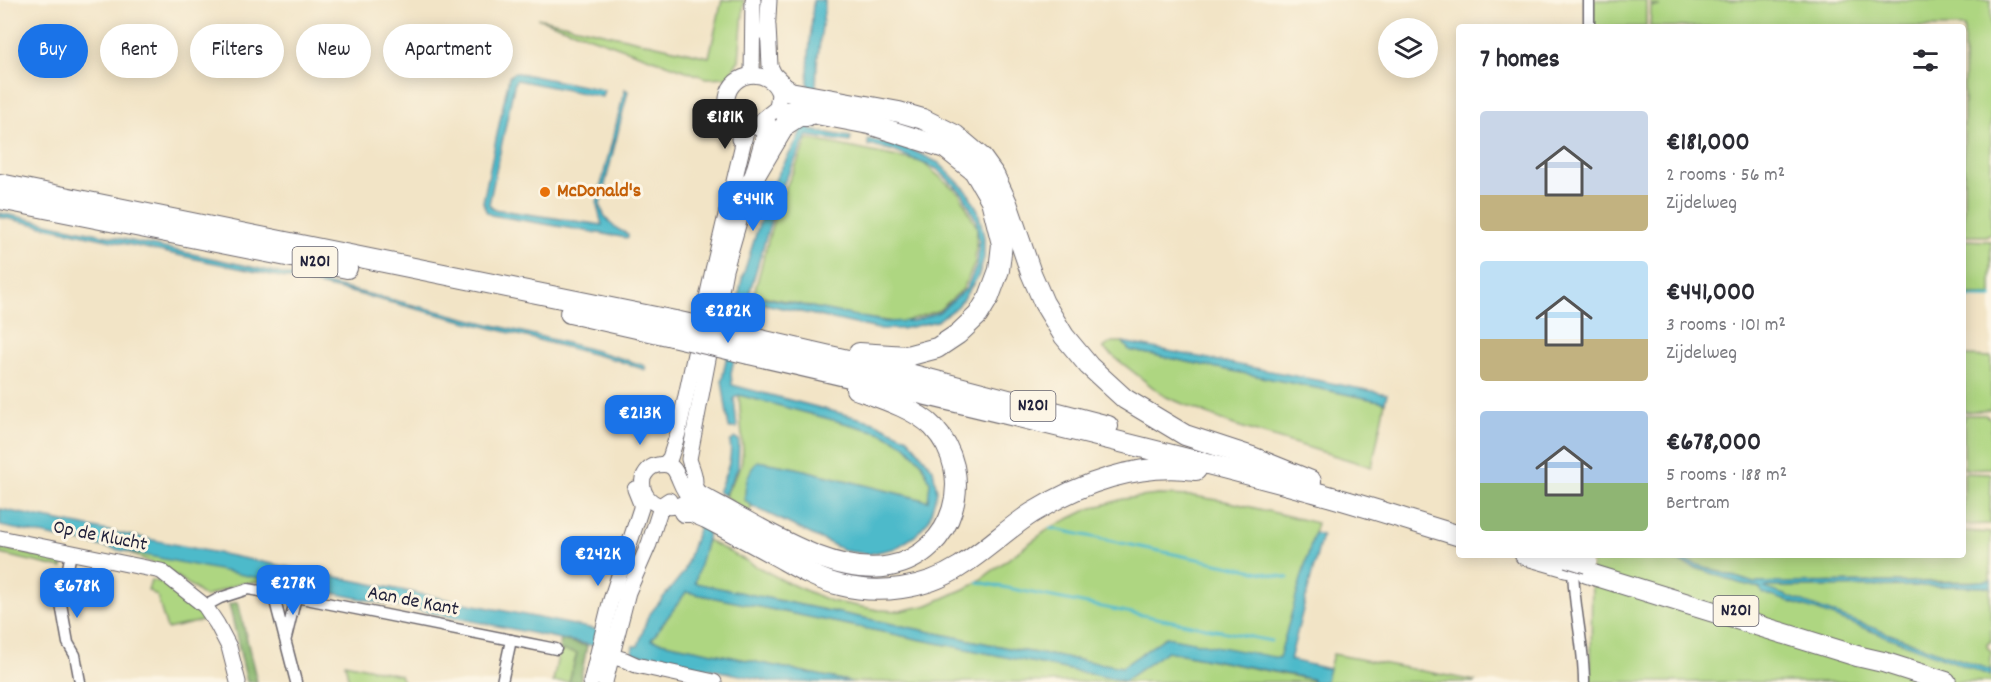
<!DOCTYPE html>
<meta charset="utf-8">
<style>
:root{--surface:#fff;--page:#f2f2f3;--text:#2b2b33;--muted:#7c7c81;--accent:#1a73e8}
body{margin:0;font-family:Dekko,sans-serif;background:var(--page);color:var(--text);height:100vh;display:flex;flex-direction:column;font-size:22px;white-space:nowrap}
*{box-sizing:border-box;margin:0}
p{font-size:20px;color:var(--muted)}
.icon{flex:none;width:33px;height:33px;fill:none;stroke:currentColor;stroke-width:2;stroke-linecap:round;stroke-linejoin:round}
.map{position:relative;flex:1;overflow:hidden}
.drawer{position:absolute;left:1456px;top:24px;width:510px;height:534px;display:flex;flex-direction:column;background:var(--surface);border-radius:6px;box-shadow:0 3px 15px #0003}
.drawer>*{flex:none}
.guide{position:absolute;left:18px;top:24px;width:570px;height:54px;display:flex;gap:12px}
.controls{position:absolute;left:1378px;top:18px;display:grid;gap:12px}
.controls a{display:grid;place-items:center;width:60px;height:60px;border-radius:50%;background:var(--surface);box-shadow:0 3px 15px #0003;font-size:30px}
.price{position:absolute;translate:-50% -51px;padding:0 14px;border-radius:12px;background:var(--accent);color:#fff;font-size:20px;line-height:39px;filter:drop-shadow(0 2px 3px #0008)}
.price::after{content:'';position:absolute;left:50%;top:36px;width:18px;height:14px;margin-left:-9px;background:inherit;clip-path:polygon(0 0,100% 0,50% 100%)}
.price.selected{background:#222;color:#fff}
ul{padding:0;list-style:none}
li{display:flex;align-items:center;gap:18px;height:150px;padding:0 24px}
li span{display:grid;place-items:center;flex:none;width:168px;height:120px;border-radius:6px;color:#555}
li>.icon{margin-inline-start:auto}
span .icon{width:72px;height:72px;fill:#fffc;stroke-width:1}
li b{font-size:26px}
h2{display:flex;justify-content:space-between;align-items:center;height:72px;padding:0 24px;font-size:26px}
.chip{padding:0 21px;border-radius:27px;background:var(--surface);box-shadow:0 3px 15px #0003;font-size:21px;line-height:54px}
.chip.selected{background:var(--accent);color:#fff}
.map>svg:first-child{display:block}
</style>
<div class="map">
<svg width="1991" height="682" viewBox="0 0 1991 682">
<rect width="100%" height="100%" fill="#fcf5e5"/>
<filter id="ink" filterUnits="userSpaceOnUse"><feTurbulence type="fractalNoise" baseFrequency=".0167" numOctaves="2"/><feDisplacementMap in="SourceGraphic" scale="12" xChannelSelector="R" yChannelSelector="G"/><feConvolveMatrix kernelMatrix="1 2 1 2 8 2 1 2 1" color-interpolation-filters="sRGB"/></filter>
<filter id="wash" filterUnits="userSpaceOnUse"><feTurbulence type="fractalNoise" baseFrequency=".008" numOctaves="4" result="noise"/><feDisplacementMap in="SourceGraphic" scale="24" xChannelSelector="R" yChannelSelector="G"/><feGaussianBlur stdDeviation="1.35" result="paint"/><feColorMatrix in="noise" values="0 0 0 0 0 0 0 0 0 0 0 0 0 0 0 0 0 1.4 0 .05"/><feComposite in="paint" operator="in"/></filter>
<g filter="url(#wash)">
<rect width="100%" height="100%" fill="#f2e4c6"/>
<g fill="#aed681" stroke="#687c5e" stroke-width="1.5">
<polygon points="722,0 744,0 739,60 728,77 706,78 537,18 709,57"/>
<rect x="1593" y="0" width="53" height="27"/>
<polygon points="1650,0 1991,0 1991,233 1986,236 1964,236 1964,27 1650,27 1651,6 1660,6 1650,4"/>
<polygon points="808,139 922,162 960,194 977,228 975,263 963,289 939,310 900,323 853,316 754,294 777,207"/>
<polygon points="1964,240 1991,241 1991,295 1964,295"/>
<polygon points="1112,342 1123,342 1129,350 1385,402 1372,467 1234,425 1164,396 1103,348"/>
<polygon points="1964,356 1991,357 1991,410 1964,412"/>
<polygon points="739,395 882,433 905,445 922,463 930,482 929,501 796,468 758,461 745,500 752,506 749,513 725,496 741,466 743,451"/>
<polygon points="1964,415 1985,415 1991,419 1991,468 1964,469"/>
<polygon points="1964,473 1991,474 1990,524 1964,525"/>
<polygon points="1158,495 1193,496 1230,502 1317,523 1279,659 1166,637 1122,667 1018,650 694,583 707,540 786,582 830,601 878,610 900,611 928,605 973,585 1050,528 1089,509 1123,499"/>
<polygon points="1964,531 1991,533 1990,581 1754,583 1667,555 1964,555"/>
<polygon points="0,548 50,559 51,556 64,559 62,568 0,554"/>
<path d="M124,550L275,581L240,583L205,597C180,576 153,563 124,550Z"/>
<polygon points="1592,555 1659,555 1739,583 1764,589 1767,587 1952,586 1990,587 1991,642 1987,644 1987,647 1991,651 1991,682 1591,682"/>
<polygon points="151,580 170,584 199,610 206,620 167,629 157,596 148,590"/>
<polygon points="686,592 1124,681 1167,651 1313,680 1312,682 852,682 651,640"/>
<polygon points="559,650 577,653 569,682 553,682"/>
<polygon points="1333,654 1475,681 1474,682 1325,682"/>
<polygon points="345,663 400,675 403,682 349,682"/>
</g>
<g fill="#8ab76f" stroke="#566c55" stroke-width="1.5">
<polygon points="238,602 257,682 247,682 229,604"/>
<polygon points="561,640 587,646 580,682 569,682 577,653 559,650"/>
</g>
<g fill="#4ebaca" stroke="#386e82" stroke-width="1.5">
<path d="M813,0H825V4L817,64L816,90L808,88C807,59 812,30 813,0Z"/>
<path d="M513,73H518L604,90L602,97L517,80L515,81L489,204L493,209L602,225L597,205L598,197L625,89L628,91L600,205C605,221 613,228 628,234V238L491,215L486,211L483,202L509,77Z"/>
<path d="M803,123L810,125V130L851,137L850,142L807,136L779,193L750,291L752,295L886,322L914,321L939,312L966,289L977,265L979,249L977,244L979,243L976,220L963,194L937,169L894,151L871,145L868,146V139L912,150L939,163L967,191L978,210L984,237V258L978,277L958,306L937,321L902,329H878L751,301L747,303L731,373L732,385L874,422L908,438L933,469L937,491L929,520L915,536L896,548L869,554L846,551L752,506L745,500C744,485 748,472 757,461L796,468L928,501L930,482L922,463L905,445L882,433L739,395L734,398L737,428H729L722,380L742,279L760,221L776,178L798,138Z"/>
<path d="M0,213C156,246 311,278 465,318C525,333 586,346 645,366L646,370L616,360L350,292L0,217Z"/>
<polygon points="1123,342 1387,394 1385,402 1129,350"/>
<path d="M735,438L739,440L738,468L724,495L718,492C725,476 733,460 730,442Z"/>
<polygon points="0,509 599,630 596,646 0,526"/>
<polygon points="700,523 710,528 695,583 1018,650 1122,667 1166,637 1279,658 1314,533 1322,535 1290,660 1329,669 1325,682 1312,682 1312,679 1167,651 1124,681 686,592 651,640 852,682 773,682 632,653 633,646 638,646 648,616 684,572"/>
<polygon points="1659,555 1667,555 1754,583 1971,582 1991,580 1991,589 1990,587 1952,586 1767,587 1765,588 1941,653 1991,670 1991,676 1818,611 1762,593 1760,588 1739,583"/>
</g>
<g fill="none" stroke-linecap="round" stroke-linejoin="round">
<g stroke="#4ebaca" stroke-width="3">
<polyline points="1964,297 1991,297"/>
<polyline points="1050,528 1288,578"/>
<polyline points="978,582 1271,641"/>
</g>
</g>
</g>
<g filter="url(#ink)">
<g fill="none" stroke-linecap="round" stroke-linejoin="round">
<g stroke="#6b666c" stroke-width="13">
<g id="street">
<polyline points="1589,27 1589,0"/>
<polyline points="71,553 61,604 68,643 75,655 80,682"/>
<path d="M1573,561C1572,602 1584,641 1584,682"/>
<polyline points="274,597 296,682"/>
<polyline points="205,606 220,598 248,589 296,597 556,649"/>
<polyline points="286,638 296,597"/>
<polyline points="502,682 511,640"/>
</g>
</g>
<g stroke="#6b666c" stroke-width="17">
<g id="secondary">
<polyline points="768,26 770,66 774,74 783,83"/>
<polyline points="767,35 769,0"/>
<polyline points="752,75 753,0"/>
<path d="M739,139C741,119 725,116 727,98C731,70 771,67 779,94L777,108L763,119L758,128"/>
<polyline points="665,464 670,458 678,433 713,270 746,131 745,119"/>
<path d="M690,497C676,486 681,460 658,465C650,466 646,471 643,478C637,513 694,518 695,482C695,473 691,467 689,459L725,270L766,128L769,124"/>
<polyline points="0,538 161,571 205,606 217,624 229,647 238,682"/>
<polyline points="611,656 625,660 636,665 714,682"/>
<polyline points="591,682 610,603 641,508 641,504 635,489"/>
<polyline points="605,682 628,592 649,544 660,510 663,504 669,500"/>
</g>
</g>
<g stroke="#6b666c" stroke-width="22">
<g id="highway">
<polyline points="786,89 790,92 899,112 923,119 955,135 981,157 994,175 1007,203 1031,273 1044,303 1064,336 1089,366 1125,399 1185,435 1252,457 1311,481"/>
<polyline points="784,112 806,112 869,124 945,148 974,171 991,200 1002,244 999,270 989,297 978,315 958,334 937,348 907,356 859,353"/>
<polyline points="0,184 675,321"/>
<polyline points="750,184 785,125 799,116 807,116"/>
<polyline points="0,199 347,268"/>
<polyline points="570,313 672,336"/>
<polyline points="752,338 913,375 1108,426"/>
<path d="M749,354C934,396 1120,440 1303,489C1356,503 1407,520 1460,536"/>
<path d="M693,491C705,500 720,506 733,514C775,537 840,577 890,566C955,553 977,474 933,427C916,409 878,397 856,389"/>
<path d="M684,512H692L706,518C729,530 752,542 775,555C795,566 817,580 840,585C879,595 925,589 959,567C985,551 1007,529 1032,513C1080,483 1139,462 1196,470"/>
<polyline points="1525,555 1567,567"/>
<polyline points="1587,573 1857,656 1883,662 1946,682"/>
</g>
</g>
<use href="#street" stroke="#fff" stroke-width="10"/>
<use href="#secondary" stroke="#fff" stroke-width="15"/>
<use href="#highway" stroke="#fff" stroke-width="20"/>
<g stroke="#6b666c" stroke-width="22" stroke-linecap="butt">
<g id="highway-bridge">
<polyline points="675,321 752,338"/>
<polyline points="672,336 749,354"/>
<polyline points="1567,557 1587,563"/>
</g>
</g>
<use href="#highway-bridge" stroke="#fff" stroke-width="20"/>
</g>
</g>
<circle fill="#e8710a" stroke="#fcf5e5" stroke-width="2" cx="545" cy="192" r="6"/>
<g text-anchor="middle" dominant-baseline="central" stroke-width="6" stroke-linejoin="round" paint-order="stroke">
<g fill="#fcf5e5" stroke="#63616e" stroke-width="1.5">
<rect x="292.5" y="247" width="45" height="30" rx="4.5"/>
<rect x="1010.5" y="391" width="45" height="30" rx="4.5"/>
<rect x="1713.5" y="596" width="45" height="30" rx="4.5"/>
</g>
<g font-size="18" font-weight="bold" fill="#22223b">
<text x="315" y="262">N201</text>
<text x="1033" y="406">N201</text>
<text x="1736" y="611">N201</text>
</g>
<g font-size="20" font-weight="bold" fill="#c56008" stroke="#fcf5e5" text-anchor="start">
<text x="557" y="192">McDonald's</text>
</g>
<g font-size="20" fill="#22223b" stroke="#fcf5e5">
<text transform="translate(100 537) rotate(11)">Op de Klucht</text>
<text transform="translate(413 602) rotate(11)">Aan de Kant</text>
</g>
</g>
</svg>
<div class="controls">
<a><svg class="icon" aria-label="layers" viewBox="0 0 24 24"><path d="M12 4l9 5-9 5-9-5zM3 14l9 5 9-5"/></svg></a>
</div>
<b class="price selected" style="left:725px;top:150px">€181K</b>
<b class="price" style="left:753px;top:232px">€441K</b>
<b class="price" style="left:728px;top:344px">€282K</b>
<b class="price" style="left:640px;top:446px">€213K</b>
<b class="price" style="left:598px;top:587px">€242K</b>
<b class="price" style="left:293px;top:616px">€278K</b>
<b class="price" style="left:77px;top:619px">€678K</b>
<div class="guide">
<a class="chip selected">Buy</a>
<a class="chip">Rent</a>
<a class="chip">Filters</a>
<a class="chip">New</a>
<a class="chip">Apartment</a>
</div>
<section class="drawer">
<h2>7 homes<svg class="icon" aria-label="filters" viewBox="0 0 24 24"><path d="M4 7h16M4 17h16"/><circle cx="9" cy="7" r="2"/><circle cx="15" cy="17" r="2"/></svg></h2>
<ul>
<li><span style="background:linear-gradient(#c9d6e8 70%,#c2b280 0)"><svg class="icon" aria-label="home" viewBox="0 0 24 24"><path d="M3 11l9-7 9 7M6 9v11h12V9"/></svg></span><div><b>€181,000</b><p>2 rooms · 56 m²</p><p>Zijdelweg</p></div></li>
<li><span style="background:linear-gradient(#bfe0f5 65%,#c2b280 0)"><svg class="icon" aria-label="home" viewBox="0 0 24 24"><path d="M3 11l9-7 9 7M6 9v11h12V9"/></svg></span><div><b>€441,000</b><p>3 rooms · 101 m²</p><p>Zijdelweg</p></div></li>
<li><span style="background:linear-gradient(#a9c7e8 60%,#8fb573 0)"><svg class="icon" aria-label="home" viewBox="0 0 24 24"><path d="M3 11l9-7 9 7M6 9v11h12V9"/></svg></span><div><b>€678,000</b><p>5 rooms · 188 m²</p><p>Bertram</p></div></li>
</ul>
</section>
</div>
